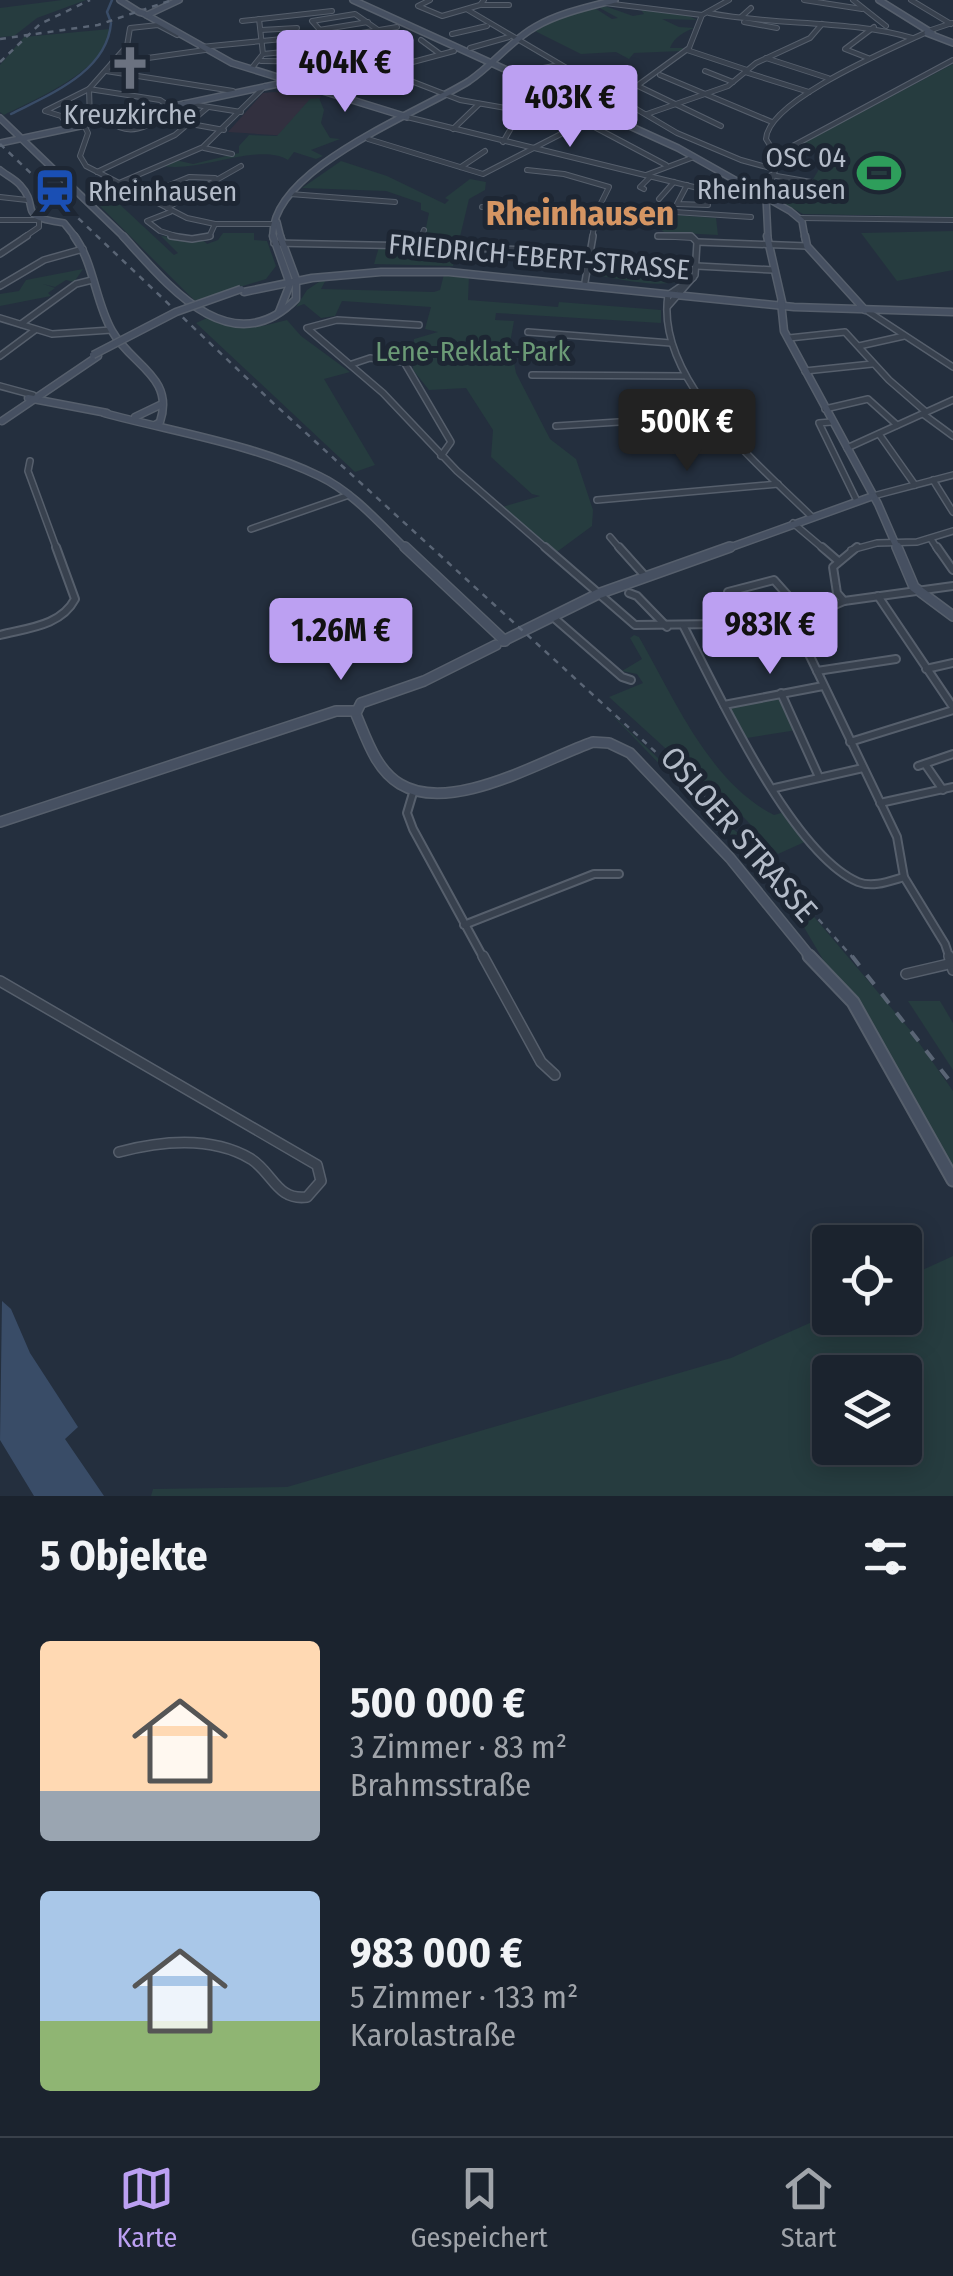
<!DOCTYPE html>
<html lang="de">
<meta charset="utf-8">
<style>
:root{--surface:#1b232e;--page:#282f3a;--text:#f1f3f6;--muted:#a0a4aa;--line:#39404a;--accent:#bca0f2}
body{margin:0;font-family:"Fira Sans Condensed",sans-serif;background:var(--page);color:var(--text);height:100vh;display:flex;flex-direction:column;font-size:38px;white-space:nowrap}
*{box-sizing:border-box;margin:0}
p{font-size:32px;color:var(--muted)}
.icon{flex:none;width:55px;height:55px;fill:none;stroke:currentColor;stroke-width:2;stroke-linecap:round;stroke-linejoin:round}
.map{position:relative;height:1496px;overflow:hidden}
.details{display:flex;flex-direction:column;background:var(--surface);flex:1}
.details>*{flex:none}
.controls{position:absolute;left:812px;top:1225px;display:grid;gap:20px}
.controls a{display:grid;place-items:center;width:110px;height:110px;border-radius:10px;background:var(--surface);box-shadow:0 5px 25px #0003,0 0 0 2px var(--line);font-size:50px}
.price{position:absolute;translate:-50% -85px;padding:0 22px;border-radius:10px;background:var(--accent);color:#111;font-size:32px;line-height:65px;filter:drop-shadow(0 2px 5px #0008)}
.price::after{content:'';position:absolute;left:50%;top:60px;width:30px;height:22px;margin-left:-15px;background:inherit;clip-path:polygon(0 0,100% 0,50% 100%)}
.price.on{background:#222;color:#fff}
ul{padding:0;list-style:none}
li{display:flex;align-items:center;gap:30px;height:250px;padding:0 40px}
li span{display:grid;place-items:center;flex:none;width:280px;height:200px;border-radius:10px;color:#555}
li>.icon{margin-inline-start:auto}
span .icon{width:120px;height:120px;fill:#fffc;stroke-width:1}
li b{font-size:42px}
h2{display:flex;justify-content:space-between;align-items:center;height:120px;padding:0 40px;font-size:42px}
.tab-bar{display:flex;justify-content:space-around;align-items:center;height:140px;border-top:2px solid var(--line);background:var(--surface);font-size:28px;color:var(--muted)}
.tab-bar a{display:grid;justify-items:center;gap:5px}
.tab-bar .on{color:var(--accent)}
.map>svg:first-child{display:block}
</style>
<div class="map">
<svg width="953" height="1496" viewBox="0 0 953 1496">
<rect width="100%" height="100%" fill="#242f3e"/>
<polygon fill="#32303f" points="274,92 321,96 303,137 228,132 263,93"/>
<g fill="#263c3f" fill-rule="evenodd">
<polygon points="62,0 86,0 37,18 14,36 0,37 0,8"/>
<path d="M602,5L633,16L644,14L641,10L645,9L685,14L697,20L662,19L679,27L694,28C684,32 674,37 670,48H685L682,51L634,53L629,59L616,52L581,54L535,31L561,17L593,7L612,19L618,18L598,7Z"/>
<path d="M110,29C108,69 36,99 4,115L0,112V65L24,37Z"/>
<polygon points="953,64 953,217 803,214 773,197 773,191 804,194 824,161 830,162 831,154 799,147 805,142"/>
<path d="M319,98L324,110L321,123L330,138L340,139L311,150L323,156L316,159L294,152L288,160C258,142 200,173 163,166L175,160L193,164L239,153V146L249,135L277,136L310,99Z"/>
<polygon points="341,161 387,176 445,204 449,200 445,198 470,179 486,182 485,190 469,199 453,266 374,264 379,247 422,247 429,213 421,210 421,203 386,191 302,188"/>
<polygon points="84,190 114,199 174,255 178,253 161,236 203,240 207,244 218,240 223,233 254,233 254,240 267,241 276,266 266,279 195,301"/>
<polygon points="660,214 716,218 718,235 664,232 659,228"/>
<polygon points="953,231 953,270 897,281 861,233"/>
<path d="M595,267L652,271L654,267L689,270L690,275C669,293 619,278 593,275Z"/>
<polygon points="83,269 74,282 66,280 55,287 43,284 55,288 48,293 51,296 0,306 0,294 19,291 26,280"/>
<polygon points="444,274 469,275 468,300 558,307 559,302 661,310 661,323 496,313 495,320 514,321 510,343 516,373 550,439 576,459 593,510 592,526 554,554 499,508 540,496 532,494 491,457 493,430 466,388 429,390 413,370 414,339 438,332 425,329 431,307 342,301 335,316 321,318 304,304 296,307 307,290 328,276 321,289 434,292 440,290"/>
<polygon points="207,318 263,326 287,320 301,336 350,372 324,379 375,465 355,472 196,323"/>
<path d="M634,635L639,637C674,698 709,782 774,815L788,811L809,840L778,854L718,790L709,788L609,697L643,683L637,674L622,671L642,659L630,638Z"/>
<polygon points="781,696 797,730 747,738 728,706"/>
<polygon points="608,711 765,859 910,1030 953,1091 953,1168 866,1011 829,970 801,922 746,853"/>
<polygon points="908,1001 940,1001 953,1023 953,1070"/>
<path d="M953,1256V1496H151L153,1489L287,1487L731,1358L830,1314V1318H905V1278ZM830,1372H905V1448H830Z"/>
</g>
<polygon fill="#394c67" points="2,1301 11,1309 30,1353 78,1427 65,1439 104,1496 34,1496 0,1440"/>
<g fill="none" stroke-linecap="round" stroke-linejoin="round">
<g stroke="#394c67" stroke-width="2.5">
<polyline points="110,20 107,12 112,0"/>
<path d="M11,114C50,94 107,72 111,23"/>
</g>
<g stroke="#565f6c" stroke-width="6">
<g id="street-far3">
<polyline points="430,0 418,6 442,16 480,5 484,0"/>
<polyline points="804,0 862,9"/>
<polyline points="853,0 886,26"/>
<polyline points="911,0 951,24"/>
<polyline points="605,3 702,15 729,0"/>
<polyline points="482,5 509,5"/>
<polyline points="468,10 677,133 741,160 774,169"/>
<path d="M709,13C777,26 846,19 912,38"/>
<polyline points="741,17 751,8"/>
<polyline points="242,21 332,11"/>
<polyline points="744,22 777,28"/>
<polyline points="261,30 297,28"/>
<polyline points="319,30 368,22"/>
<polyline points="931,30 952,23"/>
<polyline points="452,34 487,26"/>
<polyline points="326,39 397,27"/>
<polyline points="328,39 312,21 355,14 378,30"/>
<polyline points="421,40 440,54"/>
<polyline points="373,45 394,67"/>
<polyline points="201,47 324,35"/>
<polyline points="470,48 509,37"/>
<polyline points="687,50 747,70"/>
<polyline points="263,54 407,40"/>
<polyline points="766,58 828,78"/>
<polyline points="868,58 845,49 874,27"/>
<polyline points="261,61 332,62"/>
<polyline points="112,63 205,50"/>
<polyline points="251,69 263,54 259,19"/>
<polyline points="380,69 460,100 585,122 666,165"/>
<polyline points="533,70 559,65"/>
<polyline points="106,71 233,91"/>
<polyline points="705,71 733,82"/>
<polyline points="745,72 809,92"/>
<polyline points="660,75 772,122"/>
<polyline points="298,79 307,62 303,40"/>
<polyline points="292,81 394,67 454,51"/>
<polyline points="638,86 721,126"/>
<polyline points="184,103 241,112"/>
<polyline points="605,109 689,48 702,15"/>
<polyline points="647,114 728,86 756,63 810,38 822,24"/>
<polyline points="407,117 702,189 748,196"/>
<path d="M109,121C130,138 148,126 168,114L162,108"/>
<polyline points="65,122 90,120 89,89 127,46 130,28 158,25 177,35"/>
<polyline points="67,124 61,116 45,111 89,89 160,100 169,106"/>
<polyline points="191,124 224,130"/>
<polyline points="85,127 88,133 80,156 86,166 187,218 215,224 278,224"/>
<polyline points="453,129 479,104"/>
<polyline points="368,139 483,174 596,116"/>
<polyline points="503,142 521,111"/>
<polyline points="204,148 232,154"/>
<path d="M776,155L766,139C768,100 891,49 925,33"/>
<polyline points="776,155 953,60"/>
<polyline points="461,167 485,151"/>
<polyline points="527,170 564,174 609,187 597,211 592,238"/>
<polyline points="97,172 175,135 207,108"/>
<polyline points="646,175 694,157"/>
<polyline points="771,175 811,182 810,187"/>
<polyline points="119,183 203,147 265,86"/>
<polyline points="687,185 677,204 708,205"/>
<polyline points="644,189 640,187 649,178"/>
<polyline points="103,194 119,185"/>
<polyline points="290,194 395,202"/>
<polyline points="143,196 189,177 215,178"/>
<polyline points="0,197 27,200"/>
<polyline points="766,197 779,159 776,155"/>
<polyline points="659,199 674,182"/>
<polyline points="482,207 597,211"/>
<polyline points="598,207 751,217"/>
<polyline points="167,208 241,166"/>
<polyline points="170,212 147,221 160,231 182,238"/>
<polyline points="801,218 953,220"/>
<polyline points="0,220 39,220 39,227 23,238"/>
<polyline points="658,236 693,238"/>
<polyline points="202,238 209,237 215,224"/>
<polyline points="421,238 424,230"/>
</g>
</g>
<g stroke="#565f6c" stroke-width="8">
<g id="street-far2">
<polyline points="171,236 192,239 210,236"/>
<polyline points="658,236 691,236 697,242 695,275 668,306"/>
<polyline points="697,242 807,246"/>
<polyline points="274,243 418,246 422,236"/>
<polyline points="467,248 589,252"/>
<polyline points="0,254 27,236"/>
<polyline points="697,266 774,270"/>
<path d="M693,278L668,295C655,379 757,463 812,517"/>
<polyline points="585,282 593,236"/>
<polyline points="0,286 44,260 83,249"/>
<polyline points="866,310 953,367"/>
<polyline points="0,318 52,334 111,330"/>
<polyline points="21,324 76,284 92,280"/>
<polyline points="419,325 337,320 307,328 383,393 457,471 548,550"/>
<polyline points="528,332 671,343"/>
<polyline points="789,338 845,332 889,380 926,412"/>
<polyline points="859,346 904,336"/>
<polyline points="0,356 35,330"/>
<polyline points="352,364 370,358 404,362 451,442 441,456"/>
<polyline points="805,371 872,364"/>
<polyline points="532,375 685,376"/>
<polyline points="0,386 33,395"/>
<polyline points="825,409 868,399 897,425"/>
<polyline points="923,414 953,436"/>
<polyline points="831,422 819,423 857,501"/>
<polyline points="556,426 713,416"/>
<polyline points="879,434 915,485"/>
<polyline points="847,448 953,400"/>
<polyline points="30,461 28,471 57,550"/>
<polyline points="933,480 953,512"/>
<polyline points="873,496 953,475"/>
<polyline points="597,500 778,484"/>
<polyline points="793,523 825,550"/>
<polyline points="251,529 349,495"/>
<polyline points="610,537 621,550"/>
<polyline points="931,539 938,550"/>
<polyline points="851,550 877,543 917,542 953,531"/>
</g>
</g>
<g stroke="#565f6c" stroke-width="10">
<g id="street-far1">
<polyline points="545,547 635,625 794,623 844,601 953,586"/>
<polyline points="619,547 645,576"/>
<polyline points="822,547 837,560"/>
<polyline points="937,547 953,570"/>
<polyline points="728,592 774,580 807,617"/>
<polyline points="629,593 637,596 667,627"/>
<polyline points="878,596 953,707"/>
<polyline points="844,601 837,593 833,567 857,547"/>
<polyline points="553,617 622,677 631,680"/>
<polyline points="794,623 897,837 904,877 945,944 950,959"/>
<path d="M684,627C717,691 792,854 858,882C873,888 890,881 904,877"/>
<path d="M0,635C27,628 61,626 75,599L56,547"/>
<polyline points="926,669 953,663"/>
<polyline points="817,671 896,659"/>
<polyline points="781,693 819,777"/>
<polyline points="724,705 823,686"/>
<polyline points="850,742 953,710"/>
<polyline points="925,764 943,790"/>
<polyline points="918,766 953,754"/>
<polyline points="775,788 863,768"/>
<polyline points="413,793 407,813 413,829 484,959"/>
<polyline points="880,803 953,787"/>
<polyline points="464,925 594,874 619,874"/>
</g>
</g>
<g stroke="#565f6c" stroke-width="12">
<g id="street">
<polyline points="483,956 541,1062 555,1075"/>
<polyline points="949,956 953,970"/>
<polyline points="906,974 953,963"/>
<path d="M0,981L317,1165L321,1181L307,1197C277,1201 273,1173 251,1159C212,1136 161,1141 119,1152"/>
</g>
</g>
<g stroke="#565f6c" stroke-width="8">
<g id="secondary-far3">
<polyline points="120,0 139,12"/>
<polyline points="353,0 678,148 790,211 802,221 805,238"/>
<polyline points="879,0 932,33"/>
<polyline points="143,13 232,63 407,117"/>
<polyline points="147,15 179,0"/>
<polyline points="927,33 953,43"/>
<polyline points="0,118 125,238"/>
<polyline points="0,143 292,81"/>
<path d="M0,170C6,175 15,179 20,185C42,209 14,216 64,223L76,238"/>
<polyline points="766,197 768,238"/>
<polyline points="277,222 281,238"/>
<path d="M273,238C267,170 420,112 469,81C493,65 510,41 535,27C559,13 588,7 615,0"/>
</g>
</g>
<g stroke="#565f6c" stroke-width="9">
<g id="secondary-far2">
<path d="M74,236C94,263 95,301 112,331C131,365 175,377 160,422L155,425"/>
<path d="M123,236C165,282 230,366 296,299V279L280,236"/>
<polyline points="273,236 290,284 279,312"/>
<polyline points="767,236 783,306"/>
<polyline points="805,236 807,246 865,310"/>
<polyline points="244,292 312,278 381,272 449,272 794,307 953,312"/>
<polyline points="781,302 784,331 878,504 898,550"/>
<polyline points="28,398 107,413"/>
<path d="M104,413C174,432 253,444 319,476C353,492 380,524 407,550"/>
<polyline points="135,417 160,405"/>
<polyline points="2,421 98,356"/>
<polyline points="723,550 873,496"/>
</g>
</g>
<g stroke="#565f6c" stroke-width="12">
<g id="secondary-far1">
<polyline points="405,547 505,641"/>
<polyline points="897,547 914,587 953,616"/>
<polyline points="503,641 598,594 730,547"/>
<path d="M355,712C366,737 375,769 400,784C451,815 542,760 593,742L609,743L630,753L730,858L812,959"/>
<polyline points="0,822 336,711 357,711 361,703 424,681 496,645"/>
</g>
</g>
<g stroke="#565f6c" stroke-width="15">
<polyline id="secondary" points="809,956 853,1002 953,1180"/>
</g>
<use href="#street-far3" stroke="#38414e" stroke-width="4"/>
<use href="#street-far2" stroke="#38414e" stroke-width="5"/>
<use href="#street-far1" stroke="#38414e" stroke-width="6"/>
<use href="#street" stroke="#38414e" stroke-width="9"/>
<use href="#secondary-far3" stroke="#465061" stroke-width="5"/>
<use href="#secondary-far2" stroke="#465061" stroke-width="6"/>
<use href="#secondary-far1" stroke="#465061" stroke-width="9"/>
<use href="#secondary" stroke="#465061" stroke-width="11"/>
<g stroke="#5a6575" stroke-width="2.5" stroke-dasharray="6 6" stroke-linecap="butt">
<polyline points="0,39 98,25 172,0"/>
<polyline points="0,62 40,24 90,0"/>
<polyline points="0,144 272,402 728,818 854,959"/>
</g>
<polyline stroke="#5a6575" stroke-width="4" stroke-dasharray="12 12" stroke-linecap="butt" points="852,956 953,1085"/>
<g stroke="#565f6c" stroke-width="8" stroke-linecap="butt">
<polyline id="secondary-bridge-far1" points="139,12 143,13"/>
</g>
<g stroke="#565f6c" stroke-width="9" stroke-linecap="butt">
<polyline id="secondary-bridge" points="93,355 176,312 241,289"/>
</g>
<use href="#secondary-bridge-far1" stroke="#465061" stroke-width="5"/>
<use href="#secondary-bridge" stroke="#465061" stroke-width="6"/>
</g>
<defs>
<g id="church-bare" transform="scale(3.45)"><path d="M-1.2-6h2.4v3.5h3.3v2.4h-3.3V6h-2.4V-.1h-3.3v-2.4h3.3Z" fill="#6b7280" stroke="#1d2633" stroke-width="2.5" paint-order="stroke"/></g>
<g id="stadium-bare" transform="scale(3.45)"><path d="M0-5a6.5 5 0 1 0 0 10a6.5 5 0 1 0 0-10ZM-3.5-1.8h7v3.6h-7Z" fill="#2e9e5b" stroke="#1d2633" stroke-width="2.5" paint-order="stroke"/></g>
<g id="station-bare" transform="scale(3.45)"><path d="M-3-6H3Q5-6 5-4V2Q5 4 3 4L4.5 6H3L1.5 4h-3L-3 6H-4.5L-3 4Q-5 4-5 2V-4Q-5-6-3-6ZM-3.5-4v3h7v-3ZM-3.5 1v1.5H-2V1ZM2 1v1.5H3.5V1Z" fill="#1a4fb4" stroke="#1d2633" stroke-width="2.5" paint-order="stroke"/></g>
</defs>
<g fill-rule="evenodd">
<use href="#church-bare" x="130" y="68"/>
<use href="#stadium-bare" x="879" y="173"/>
<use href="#station-bare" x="55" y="191"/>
</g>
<g text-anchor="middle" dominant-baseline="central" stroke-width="10" stroke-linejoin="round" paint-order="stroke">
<g font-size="28" fill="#b4bcc9" stroke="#1d2633">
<text x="130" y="114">Kreuzkirche</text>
<text x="846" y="157" text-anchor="end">OSC 04<tspan x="846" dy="32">Rheinhausen</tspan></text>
<text x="88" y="191" text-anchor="start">Rheinhausen</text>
</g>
<g font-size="28" fill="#b4bcc9" stroke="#1d2633">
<text transform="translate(539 257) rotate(5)">FRIEDRICH-EBERT-STRASSE</text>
</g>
<g font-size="28" fill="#6b9a76" stroke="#1d2633">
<text x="473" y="351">Lene-Reklat-Park</text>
</g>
<g font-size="32" fill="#b4bcc9" stroke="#1d2633">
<text transform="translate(739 834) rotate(49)">OSLOER STRASSE</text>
</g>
<g font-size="35" font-weight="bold" fill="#d59563" stroke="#1d2633">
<text x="580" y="213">Rheinhausen</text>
</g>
</g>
</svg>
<div class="controls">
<a><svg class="icon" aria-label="locate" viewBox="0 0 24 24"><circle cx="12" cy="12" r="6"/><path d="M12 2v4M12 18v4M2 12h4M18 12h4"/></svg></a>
<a><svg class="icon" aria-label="layers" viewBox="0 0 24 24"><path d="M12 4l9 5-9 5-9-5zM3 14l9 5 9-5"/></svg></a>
</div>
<b class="price" style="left:345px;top:115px">404K €</b>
<b class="price" style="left:570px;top:150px">403K €</b>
<b class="price on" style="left:687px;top:474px">500K €</b>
<b class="price" style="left:770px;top:677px">983K €</b>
<b class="price" style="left:341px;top:683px">1.26M €</b>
</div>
<section class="details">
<h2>5 Objekte<svg class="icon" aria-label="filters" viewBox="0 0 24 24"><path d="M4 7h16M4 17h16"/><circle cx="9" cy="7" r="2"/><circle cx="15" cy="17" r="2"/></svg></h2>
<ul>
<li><span style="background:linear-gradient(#ffd9b3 75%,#9aa5b1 0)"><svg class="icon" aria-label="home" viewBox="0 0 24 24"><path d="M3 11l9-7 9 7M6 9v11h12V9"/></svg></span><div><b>500 000 €</b><p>3 Zimmer · 83 m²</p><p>Brahmsstraße</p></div></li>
<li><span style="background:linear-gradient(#a9c7e8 65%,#8fb573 0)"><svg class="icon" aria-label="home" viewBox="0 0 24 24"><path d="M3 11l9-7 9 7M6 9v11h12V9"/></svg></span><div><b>983 000 €</b><p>5 Zimmer · 133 m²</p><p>Karolastraße</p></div></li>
</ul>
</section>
<nav class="tab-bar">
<a class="on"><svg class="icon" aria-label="map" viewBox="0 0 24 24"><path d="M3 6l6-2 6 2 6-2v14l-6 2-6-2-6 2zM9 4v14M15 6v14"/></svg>Karte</a>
<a><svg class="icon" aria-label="saved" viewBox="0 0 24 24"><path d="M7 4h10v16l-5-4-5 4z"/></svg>Gespeichert</a>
<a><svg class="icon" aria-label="home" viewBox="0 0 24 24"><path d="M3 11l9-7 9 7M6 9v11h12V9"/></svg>Start</a>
</nav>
